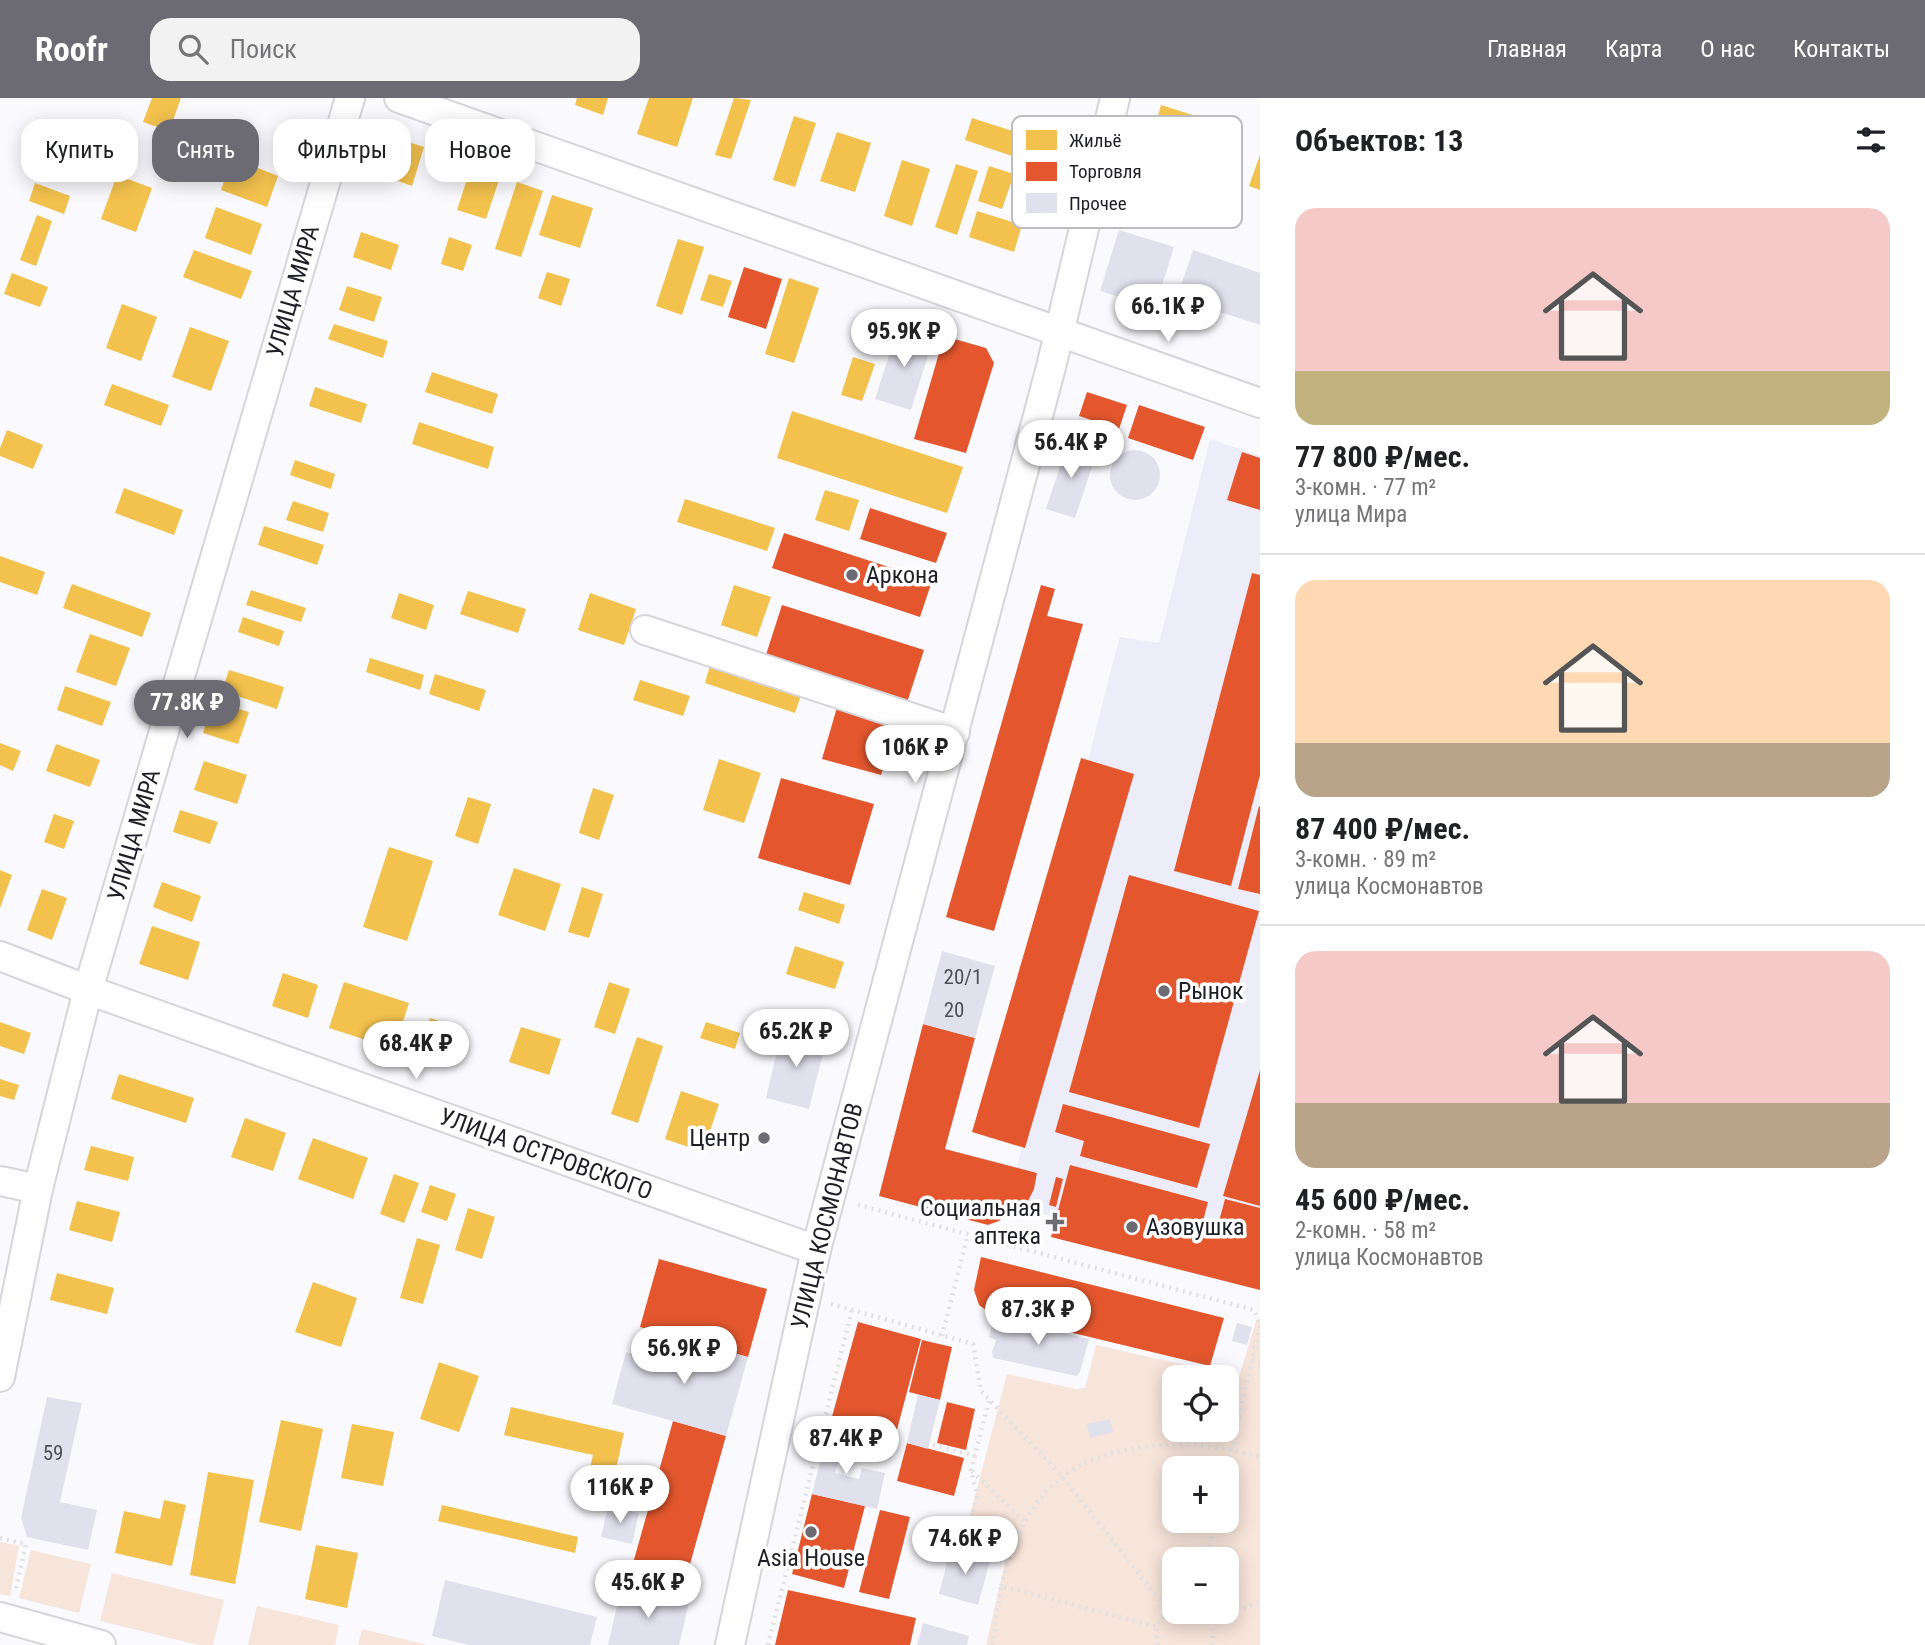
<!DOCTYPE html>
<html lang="ru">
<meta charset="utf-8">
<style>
:root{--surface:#fff;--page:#f2f2f2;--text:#202124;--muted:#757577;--line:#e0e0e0;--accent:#6c6b73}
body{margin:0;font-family:"Roboto Condensed",sans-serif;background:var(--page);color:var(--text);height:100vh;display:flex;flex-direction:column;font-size:26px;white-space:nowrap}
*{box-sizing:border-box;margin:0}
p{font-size:23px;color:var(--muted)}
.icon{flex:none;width:38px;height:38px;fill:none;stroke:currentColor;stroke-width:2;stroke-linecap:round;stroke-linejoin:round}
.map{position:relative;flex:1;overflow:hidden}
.side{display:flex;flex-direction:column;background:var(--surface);width:665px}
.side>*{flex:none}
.hud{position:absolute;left:21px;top:21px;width:665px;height:63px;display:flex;gap:14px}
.fabs{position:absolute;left:1162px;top:1267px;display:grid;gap:14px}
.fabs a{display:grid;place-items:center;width:77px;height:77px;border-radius:14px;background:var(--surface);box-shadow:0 4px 18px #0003;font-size:35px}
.price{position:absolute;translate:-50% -60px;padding:0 16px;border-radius:24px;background:#fff;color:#222;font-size:23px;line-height:46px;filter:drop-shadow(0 2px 4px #0008)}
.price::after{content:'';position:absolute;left:50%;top:42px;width:21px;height:16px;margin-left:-10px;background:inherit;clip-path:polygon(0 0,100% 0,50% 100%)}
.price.selected{background:var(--accent);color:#fff}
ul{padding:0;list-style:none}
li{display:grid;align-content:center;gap:14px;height:371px;padding:0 35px}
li+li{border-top:2px solid var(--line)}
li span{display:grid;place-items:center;height:217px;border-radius:21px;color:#555}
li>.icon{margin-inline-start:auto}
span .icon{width:126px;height:126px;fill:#fffc;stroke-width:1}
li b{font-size:30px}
h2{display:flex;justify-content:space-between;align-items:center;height:84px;padding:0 35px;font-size:30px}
.pill{padding:0 24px;border-radius:21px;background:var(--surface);box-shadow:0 4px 18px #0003;font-size:24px;line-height:63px}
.pill.selected{background:var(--accent);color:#fff}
header{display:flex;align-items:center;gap:42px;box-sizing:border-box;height:98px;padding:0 35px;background:var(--accent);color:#fff}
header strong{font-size:33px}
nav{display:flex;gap:38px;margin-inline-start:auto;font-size:24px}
.search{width:490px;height:63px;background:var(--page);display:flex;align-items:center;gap:18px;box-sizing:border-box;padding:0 24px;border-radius:21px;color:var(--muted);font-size:26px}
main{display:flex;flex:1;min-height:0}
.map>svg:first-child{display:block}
</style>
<header>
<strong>Roofr</strong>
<div class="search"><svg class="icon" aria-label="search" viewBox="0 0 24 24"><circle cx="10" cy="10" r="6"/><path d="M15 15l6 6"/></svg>Поиск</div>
<nav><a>Главная</a><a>Карта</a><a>О нас</a><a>Контакты</a></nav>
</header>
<main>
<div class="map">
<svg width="1260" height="1547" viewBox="0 0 1260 1547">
<rect width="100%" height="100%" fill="#faf9fd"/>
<polygon fill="#ededf9" points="1210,341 1260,358 1260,1174 1006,1106 1129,680 1087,667 1112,568 1120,539 1159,545"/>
<g fill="#f7e4da" fill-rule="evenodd">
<path d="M1256,1223H1260V1547H986L1007,1456L963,1444L1007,1276L1076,1291L1085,1290L1096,1247L1239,1279ZM1174,1279H1227V1332H1174ZM1174,1370H1227V1423H1174ZM1174,1461H1227V1514H1174Z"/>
<polygon points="0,1444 19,1448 10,1498 0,1496"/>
<polygon points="31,1452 91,1466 79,1515 19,1500"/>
<polygon points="112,1475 224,1502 213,1547 199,1547 100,1523"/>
<polygon points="257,1508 339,1527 335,1547 248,1547"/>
<polygon points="362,1531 428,1547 358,1547"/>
</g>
<g fill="#f2c14e">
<polygon points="152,0 181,0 169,33 143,24"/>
<polygon points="577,0 608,0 603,17 575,7"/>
<polygon points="649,0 693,0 677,49 637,36"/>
<polygon points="734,0 751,2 731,61 715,57"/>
<polygon points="1161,7 1218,25 1207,59 1151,42"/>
<polygon points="794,18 816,25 795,89 773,82"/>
<polygon points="972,20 1047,44 1039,67 965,42"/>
<polygon points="837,34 871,45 855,94 820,83"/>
<polygon points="399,41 424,49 412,88 387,79"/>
<polygon points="1260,57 1260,92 1249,88"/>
<polygon points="232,60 278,78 267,109 221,92"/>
<polygon points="902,62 930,71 912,128 884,118"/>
<polygon points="956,66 978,73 957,137 935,129"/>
<polygon points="989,68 1014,76 1002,111 978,103"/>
<polygon points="471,69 500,79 486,121 457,112"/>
<polygon points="117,77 152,90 136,134 101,121"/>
<polygon points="517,84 543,93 521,159 495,151"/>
<polygon points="35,85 70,98 64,116 29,103"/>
<polygon points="552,97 593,110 580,150 539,137"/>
<polygon points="216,109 262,126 251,157 205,140"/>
<polygon points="977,113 1022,127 1014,154 969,139"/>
<polygon points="37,117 52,123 36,168 20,162"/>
<polygon points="361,134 399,147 391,172 353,159"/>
<polygon points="449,139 472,147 463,173 441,166"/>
<polygon points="678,141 704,149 682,217 656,208"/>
<polygon points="194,152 252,173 241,201 183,179"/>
<polygon points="547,174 570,181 561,208 538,200"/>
<polygon points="12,175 48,189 40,209 4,196"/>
<polygon points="709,176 732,183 723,209 700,202"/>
<polygon points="789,180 819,190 794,265 765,256"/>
<polygon points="347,188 382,199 374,224 339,212"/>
<polygon points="122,206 157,219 141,263 106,250"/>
<polygon points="334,226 388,243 383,260 328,241"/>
<polygon points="190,229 229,243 211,293 172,279"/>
<polygon points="853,259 875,266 862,303 841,297"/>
<polygon points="432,274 498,296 492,316 425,294"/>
<polygon points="112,286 169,307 161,328 104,307"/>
<polygon points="315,289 367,306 361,325 309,308"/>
<polygon points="792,313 963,369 947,415 777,360"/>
<polygon points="419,324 494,349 488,371 412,346"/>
<polygon points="7,332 43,347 33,371 0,358 0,350"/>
<polygon points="295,362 335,376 331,391 290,377"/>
<polygon points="124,390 183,412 174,437 115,415"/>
<polygon points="825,392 859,402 849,433 815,422"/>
<polygon points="685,401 775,430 767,453 677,424"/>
<polygon points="293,403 329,415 323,434 286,422"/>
<polygon points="264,428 324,447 317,467 258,447"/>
<polygon points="0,458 45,474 37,497 0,484"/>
<polygon points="72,486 151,515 142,539 63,510"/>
<polygon points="734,487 771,499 757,539 721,527"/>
<polygon points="251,492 306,510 301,524 246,507"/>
<polygon points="468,493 526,511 518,535 460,516"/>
<polygon points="399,495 434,507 426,532 391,520"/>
<polygon points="590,495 636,511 624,547 578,532"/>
<polygon points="243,519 284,533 279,548 238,534"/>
<polygon points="90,536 130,550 116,588 76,574"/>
<polygon points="370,560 424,577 420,592 366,574"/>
<polygon points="711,564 802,594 795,615 705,585"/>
<polygon points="229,572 284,589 277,611 222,593"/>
<polygon points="435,576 486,592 479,613 429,596"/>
<polygon points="640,582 690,598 683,618 633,602"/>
<polygon points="65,588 111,604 102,628 57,612"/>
<polygon points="213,603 249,614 238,646 203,635"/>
<polygon points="0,645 21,653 13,673 0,667"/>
<polygon points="56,646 100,662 90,689 46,673"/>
<polygon points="719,661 761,675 744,725 703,712"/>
<polygon points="204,663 247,677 237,706 194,692"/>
<polygon points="593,690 614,697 599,742 579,735"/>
<polygon points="468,699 491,706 478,746 455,738"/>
<polygon points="180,712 218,724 210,746 173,734"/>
<polygon points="54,716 74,723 64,751 44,744"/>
<polygon points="389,749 433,763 407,843 363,829"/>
<polygon points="514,770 561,786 545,833 498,817"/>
<polygon points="0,772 12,777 0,810"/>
<polygon points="162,784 201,798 192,824 153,809"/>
<polygon points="582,789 603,796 589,840 568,834"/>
<polygon points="42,791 67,800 52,842 27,832"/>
<polygon points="804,794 845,807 839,826 798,812"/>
<polygon points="152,828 200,844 188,882 139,866"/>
<polygon points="795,848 844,864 835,891 786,876"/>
<polygon points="283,875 318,887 308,920 272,908"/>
<polygon points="344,884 409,905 394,951 329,930"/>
<polygon points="609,884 630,891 615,936 594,929"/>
<polygon points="430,920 457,929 444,967 418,958"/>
<polygon points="0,924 31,935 24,956 0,948"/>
<polygon points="706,924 740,935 735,951 700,940"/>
<polygon points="521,929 561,941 549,977 509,964"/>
<polygon points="637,939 663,948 638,1025 611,1016"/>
<polygon points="119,976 194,1000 186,1025 111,1001"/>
<polygon points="0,981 19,987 14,1002 0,998"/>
<polygon points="681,993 719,1006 703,1054 665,1041"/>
<polygon points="245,1020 286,1035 273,1073 231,1059"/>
<polygon points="313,1040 368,1060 353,1101 298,1081"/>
<polygon points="91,1048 134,1059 128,1083 84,1072"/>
<polygon points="394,1076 419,1085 404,1125 380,1116"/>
<polygon points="430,1087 456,1096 447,1123 421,1114"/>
<polygon points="77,1103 120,1114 112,1144 69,1132"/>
<polygon points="468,1110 495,1119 482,1161 455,1152"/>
<polygon points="417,1140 440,1147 423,1206 400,1200"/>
<polygon points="57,1175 114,1190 107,1216 50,1202"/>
<polygon points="313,1184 357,1200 341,1249 295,1234"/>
<polygon points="439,1264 479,1278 459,1334 420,1321"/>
<polygon points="511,1309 624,1335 609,1402 584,1396 593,1357 504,1337"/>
<polygon points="281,1322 323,1331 301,1433 259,1424"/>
<polygon points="352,1326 394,1334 383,1388 341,1380"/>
<polygon points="208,1374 254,1382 235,1486 190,1477"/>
<polygon points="164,1402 186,1407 172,1468 115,1455 124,1413 160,1421"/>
<polygon points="442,1407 578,1439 575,1455 438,1423"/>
<polygon points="316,1447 358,1455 347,1510 305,1501"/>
</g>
<g fill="#e4572e">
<polygon points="744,169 782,181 766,231 728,219"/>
<polygon points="944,238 986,250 994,265 966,355 914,341"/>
<polygon points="1087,294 1127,307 1119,331 1079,318"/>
<polygon points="1139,307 1205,329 1193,362 1128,340"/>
<polygon points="1242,354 1260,360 1260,412 1227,402"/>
<polygon points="870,410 947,435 936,465 860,441"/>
<polygon points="784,435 932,483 920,519 772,470"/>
<polygon points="1252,475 1260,477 1260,677 1231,788 1174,773"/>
<polygon points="1041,487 1055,491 1047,518 1083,526 994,833 946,819"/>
<polygon points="782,507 924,552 905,611 763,566"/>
<polygon points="838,606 897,623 881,677 822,661"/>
<polygon points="1081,660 1134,676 1025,1050 972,1034"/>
<polygon points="781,680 874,706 850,787 758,760"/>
<polygon points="1259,708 1260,709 1260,796 1238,791"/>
<polygon points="1129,777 1259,813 1199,1030 1069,994"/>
<polygon points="923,926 975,940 945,1051 1037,1075 1034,1091 1025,1109 1010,1105 1006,1117 999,1123 988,1127 879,1098"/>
<polygon points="1260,972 1260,1108 1223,1098"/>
<polygon points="1063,1006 1210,1046 1197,1090 1080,1058 1084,1043 1055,1034"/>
<polygon points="1070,1067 1208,1104 1202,1127 1217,1131 1225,1101 1260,1110 1260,1192 1051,1139"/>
<polygon points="1056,1079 1063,1081 1056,1109 1049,1107"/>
<polygon points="981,1159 1224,1220 1210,1268 990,1215 979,1207 974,1192"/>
<polygon points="659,1161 767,1191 748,1259 640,1229"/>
<polygon points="858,1224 921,1241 894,1343 830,1326"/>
<polygon points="922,1242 952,1249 940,1302 909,1294"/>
<polygon points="947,1304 975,1311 966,1352 937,1345"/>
<polygon points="673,1323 726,1338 683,1491 630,1476"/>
<polygon points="907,1345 964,1360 954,1398 897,1383"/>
<polygon points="812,1396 865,1408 844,1490 792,1476"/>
<polygon points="880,1412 910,1419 889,1501 859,1494"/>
<polygon points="788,1492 916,1520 910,1547 775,1547"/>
</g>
<g fill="#e1e0ed">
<polygon points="1119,132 1174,149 1155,210 1100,193"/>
<polygon points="1193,152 1260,175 1260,227 1177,200"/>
<polygon points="898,230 933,241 911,312 875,301"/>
<polygon points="1068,344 1097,354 1075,420 1046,411"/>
<circle cx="1135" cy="377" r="25"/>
<polygon points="942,853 995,868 975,940 923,926"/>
<polygon points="782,932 826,943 809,1011 766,1000"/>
<polygon points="994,1219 1089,1241 1080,1274 1077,1278 993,1260 992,1254 996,1242 989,1239"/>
<polygon points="1237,1225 1252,1229 1247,1247 1232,1243"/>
<polygon points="679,1240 748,1259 726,1338 612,1306 626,1254 671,1267"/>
<polygon points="918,1297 940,1302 928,1351 907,1345"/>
<polygon points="47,1299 82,1305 60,1404 97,1412 88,1452 27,1439 21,1420"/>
<polygon points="1110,1321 1113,1334 1090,1340 1087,1326"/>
<polygon points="830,1326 846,1330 835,1375 859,1381 862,1370 885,1375 877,1411 812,1396"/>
<polygon points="608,1408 639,1415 632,1446 601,1439"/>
<polygon points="951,1449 991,1459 978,1507 939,1496"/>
<polygon points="445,1482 597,1519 590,1547 469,1547 432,1538"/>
<polygon points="621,1491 633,1494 633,1491 689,1505 679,1547 608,1547"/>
<polygon points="923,1525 969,1538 967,1547 917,1547"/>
</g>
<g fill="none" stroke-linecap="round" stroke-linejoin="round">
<g stroke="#d6d5dc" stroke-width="32">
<g id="street">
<polyline points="399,0 1260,305"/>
<polyline points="645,532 955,634"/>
<polyline points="0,858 88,892 816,1152"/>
<polyline points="0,1083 38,1091"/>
<polyline points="0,1279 38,1091 88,892 350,0"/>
<polyline points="0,1519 101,1547"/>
<polyline points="730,1547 816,1152 1051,269 1115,0"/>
</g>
</g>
<g stroke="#e1e1e3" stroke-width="4.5" stroke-dasharray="2 5" stroke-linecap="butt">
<polyline points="858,1107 1254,1212 1260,1227 1227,1372"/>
<polyline points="831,1206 973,1246 981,1293 1061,1377 1169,1514"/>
<polyline points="942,1238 968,1136"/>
<polyline points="1252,1263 1260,1265"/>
<polyline points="989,1303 971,1372 977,1397 965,1445 1009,1458"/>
<polyline points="933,1347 975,1358"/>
<polyline points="972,1373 1025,1424"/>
<polyline points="0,1440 26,1446 15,1495"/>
<polyline points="1206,1461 1215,1423"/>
<path d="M1001,1488C1027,1393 1065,1354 1165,1347C1192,1345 1235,1350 1260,1360"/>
<path d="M1201,1514C1212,1522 1215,1533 1212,1547"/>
<polyline points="1211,1523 1260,1504"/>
<polyline points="768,1547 852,1212"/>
<polyline points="992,1547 1001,1488 1157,1529"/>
<path d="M1158,1547C1154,1531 1159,1519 1174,1511"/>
</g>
<use href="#street" stroke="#fefeff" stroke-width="28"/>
</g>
<g fill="#6c6b73" stroke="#fff" stroke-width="2.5">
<circle cx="852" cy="477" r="7"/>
<circle cx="1164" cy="893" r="7"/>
<circle cx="764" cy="1040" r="7"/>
<path d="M1051.5 1113.5h7v7h7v7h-7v7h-7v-7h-7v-7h7z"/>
<circle cx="1132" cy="1129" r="7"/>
<circle cx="811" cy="1434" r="7"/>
</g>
<g text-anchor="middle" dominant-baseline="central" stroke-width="7" stroke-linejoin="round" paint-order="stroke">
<g font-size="21" fill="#504f59">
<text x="963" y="879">20/1</text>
<text x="954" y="912">20</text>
<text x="53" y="1355">59</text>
</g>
<g font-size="24" fill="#1f1f28" stroke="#fff">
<text transform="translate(293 193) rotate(-74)">УЛИЦА МИРА</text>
<text transform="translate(134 737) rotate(-74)">УЛИЦА МИРА</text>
<text transform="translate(546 1056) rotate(20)">УЛИЦА ОСТРОВСКОГО</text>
<text transform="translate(827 1118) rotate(-76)">УЛИЦА КОСМОНАВТОВ</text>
</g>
<g font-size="24" fill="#1f1f28" stroke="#fff" text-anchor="start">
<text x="866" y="477">Аркона</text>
<text x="1178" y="893">Рынок</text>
<text x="750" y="1040" text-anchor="end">Центр</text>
<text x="1041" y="1110" text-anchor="end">Социальная<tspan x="1041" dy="28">аптека</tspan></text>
<text x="1146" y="1129">Азовушка</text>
<text x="811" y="1460" text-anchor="middle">Asia House</text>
</g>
</g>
<rect x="1012" y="18" width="230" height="112" rx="10" fill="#fff" stroke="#bcbcbe" stroke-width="2"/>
<rect x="1026" y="32" width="31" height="20" fill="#f2c14e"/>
<rect x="1026" y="64" width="31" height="19" fill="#e4572e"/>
<rect x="1026" y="95" width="31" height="20" fill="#e1e0ed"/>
<g font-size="19" fill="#1f1f28">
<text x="1069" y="49">Жильё</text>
<text x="1069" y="80">Торговля</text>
<text x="1069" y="112">Прочее</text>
</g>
</svg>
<div class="fabs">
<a><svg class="icon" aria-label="locate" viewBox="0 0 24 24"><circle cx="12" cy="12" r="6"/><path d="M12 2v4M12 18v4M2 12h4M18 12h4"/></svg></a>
<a>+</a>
<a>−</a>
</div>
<b class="price" style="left:1168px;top:246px">66.1K ₽</b>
<b class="price" style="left:904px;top:271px">95.9K ₽</b>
<b class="price" style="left:1071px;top:382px">56.4K ₽</b>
<b class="price selected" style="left:187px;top:642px">77.8K ₽</b>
<b class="price" style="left:915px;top:687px">106K ₽</b>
<b class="price" style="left:796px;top:971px">65.2K ₽</b>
<b class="price" style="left:416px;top:983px">68.4K ₽</b>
<b class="price" style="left:1038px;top:1249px">87.3K ₽</b>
<b class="price" style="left:684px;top:1288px">56.9K ₽</b>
<b class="price" style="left:846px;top:1378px">87.4K ₽</b>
<b class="price" style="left:620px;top:1427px">116K ₽</b>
<b class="price" style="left:965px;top:1478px">74.6K ₽</b>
<b class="price" style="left:648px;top:1522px">45.6K ₽</b>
<div class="hud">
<a class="pill">Купить</a>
<a class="pill selected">Снять</a>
<a class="pill">Фильтры</a>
<a class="pill">Новое</a>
</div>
</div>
<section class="side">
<h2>Объектов: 13<svg class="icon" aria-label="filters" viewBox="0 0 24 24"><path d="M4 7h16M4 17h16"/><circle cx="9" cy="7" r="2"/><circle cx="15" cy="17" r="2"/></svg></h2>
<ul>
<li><span style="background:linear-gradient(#f6c9c9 75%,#c2b280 0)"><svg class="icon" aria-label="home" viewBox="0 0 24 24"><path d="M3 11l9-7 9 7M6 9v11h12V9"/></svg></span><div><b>77 800 ₽/мес.</b><p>3-комн. · 77 m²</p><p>улица Мира</p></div></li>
<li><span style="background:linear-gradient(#ffd9b3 75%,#b9a48a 0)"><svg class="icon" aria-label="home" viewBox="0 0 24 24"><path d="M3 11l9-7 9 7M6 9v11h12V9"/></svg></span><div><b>87 400 ₽/мес.</b><p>3-комн. · 89 m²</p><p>улица Космонавтов</p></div></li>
<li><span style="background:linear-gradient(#f6c9c9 70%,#b9a48a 0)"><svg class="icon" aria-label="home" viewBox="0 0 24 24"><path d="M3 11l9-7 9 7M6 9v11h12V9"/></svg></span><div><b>45 600 ₽/мес.</b><p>2-комн. · 58 m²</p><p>улица Космонавтов</p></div></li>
</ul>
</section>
</main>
